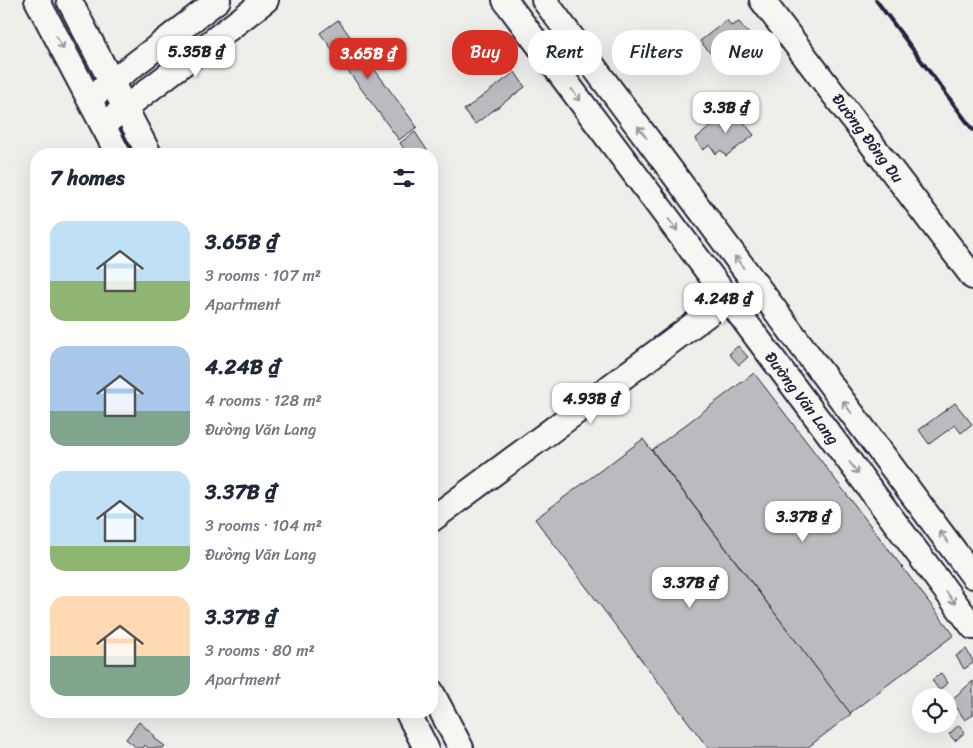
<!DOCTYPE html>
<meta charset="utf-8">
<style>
:root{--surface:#fff;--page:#f6f6f7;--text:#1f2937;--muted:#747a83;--accent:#d93025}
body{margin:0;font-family:Sriracha,sans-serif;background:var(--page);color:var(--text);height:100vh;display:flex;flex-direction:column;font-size:19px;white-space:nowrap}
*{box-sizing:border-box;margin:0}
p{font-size:16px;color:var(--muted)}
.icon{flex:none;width:28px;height:28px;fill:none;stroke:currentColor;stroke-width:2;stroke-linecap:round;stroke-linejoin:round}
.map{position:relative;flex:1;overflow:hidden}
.sheet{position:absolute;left:30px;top:148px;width:408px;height:570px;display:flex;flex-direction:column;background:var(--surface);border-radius:20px;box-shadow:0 5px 20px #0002}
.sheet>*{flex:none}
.banner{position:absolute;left:452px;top:30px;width:445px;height:45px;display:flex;gap:10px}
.fabs{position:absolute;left:912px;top:688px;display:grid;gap:10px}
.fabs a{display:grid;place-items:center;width:45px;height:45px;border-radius:50%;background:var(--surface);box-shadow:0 5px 20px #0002;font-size:25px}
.price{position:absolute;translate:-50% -42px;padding:0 11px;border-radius:10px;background:#fff;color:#222;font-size:16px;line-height:32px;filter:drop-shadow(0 1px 2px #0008)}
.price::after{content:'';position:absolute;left:50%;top:30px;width:15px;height:11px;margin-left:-8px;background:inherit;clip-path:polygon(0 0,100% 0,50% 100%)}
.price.active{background:var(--accent);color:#fff}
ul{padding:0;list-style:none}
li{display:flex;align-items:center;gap:15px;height:125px;padding:0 20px}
li span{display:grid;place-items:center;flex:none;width:140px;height:100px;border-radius:15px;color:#555}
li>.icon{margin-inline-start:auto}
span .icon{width:60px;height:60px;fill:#fffc;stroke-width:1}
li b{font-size:21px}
h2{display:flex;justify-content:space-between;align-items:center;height:60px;padding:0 20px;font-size:21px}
.chip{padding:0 18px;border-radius:20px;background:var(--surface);box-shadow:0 5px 20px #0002;font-size:18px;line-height:45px}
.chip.active{background:var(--accent);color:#fff}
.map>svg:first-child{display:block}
</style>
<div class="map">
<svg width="973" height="748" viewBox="0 0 973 748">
<rect width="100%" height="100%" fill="#eeeeeb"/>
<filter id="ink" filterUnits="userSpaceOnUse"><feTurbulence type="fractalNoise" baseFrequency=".02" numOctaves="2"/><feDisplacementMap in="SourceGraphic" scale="10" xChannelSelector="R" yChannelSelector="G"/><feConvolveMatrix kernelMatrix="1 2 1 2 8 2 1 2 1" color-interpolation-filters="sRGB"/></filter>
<g filter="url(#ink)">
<g fill="#bbbbbf" stroke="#22223b">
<polygon points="338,20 417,127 399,140 320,33"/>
<polygon points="727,20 731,26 739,22 749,34 716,60 700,41"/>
<polygon points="515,72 525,87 475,124 464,110"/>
<polygon points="733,109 754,135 726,156 721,150 716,154 710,145 703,150 695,139"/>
<polygon points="415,132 427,150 422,154 408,154 400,143"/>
<polygon points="738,346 748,357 739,365 729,354"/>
<polygon points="754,373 954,635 850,713 652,450"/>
<polygon points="955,403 972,424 961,433 955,425 929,444 919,430"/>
<polygon points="643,439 851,714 807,748 708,748 535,519"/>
<polygon points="966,649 973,661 973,663 964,669 956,656"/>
<polygon points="941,673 948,683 939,690 932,680"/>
<polygon points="973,681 973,715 965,720 951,700"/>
<polygon points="139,722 155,736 154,738 165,746 163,748 148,748 145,745 143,748 137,748 126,739"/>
<polygon points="959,725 965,732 955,741 949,734"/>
</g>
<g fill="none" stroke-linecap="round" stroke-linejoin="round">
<g stroke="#22223b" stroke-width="28">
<g id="minor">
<polyline points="37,0 118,154"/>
<polyline points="69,0 149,154"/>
<polyline points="505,0 973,627"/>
<polyline points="544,0 973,576"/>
<polyline points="762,0 973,277"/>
<polyline points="100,91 218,0"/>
<polyline points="103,125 266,0"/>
<polyline points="431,520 728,299"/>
<polyline points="431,691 461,748"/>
<polyline points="407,711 426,748"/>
</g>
</g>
<use href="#minor" stroke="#f6f6f2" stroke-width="24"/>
<polyline stroke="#22223b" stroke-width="4" points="876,0 973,130"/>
</g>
<defs><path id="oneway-shaft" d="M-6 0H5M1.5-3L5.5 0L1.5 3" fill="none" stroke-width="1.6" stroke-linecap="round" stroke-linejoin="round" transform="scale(1.25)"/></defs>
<g stroke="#9797a0">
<use href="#oneway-shaft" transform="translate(60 43) rotate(62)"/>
<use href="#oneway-shaft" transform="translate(576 95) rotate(53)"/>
<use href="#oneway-shaft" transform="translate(642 132) rotate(-127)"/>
<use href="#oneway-shaft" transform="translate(673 225) rotate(53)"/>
<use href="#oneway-shaft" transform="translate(739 262) rotate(-127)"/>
<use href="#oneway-shaft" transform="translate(847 407) rotate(-127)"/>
<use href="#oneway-shaft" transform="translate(854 468) rotate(53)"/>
<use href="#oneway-shaft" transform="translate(944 537) rotate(-127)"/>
<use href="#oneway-shaft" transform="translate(951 598) rotate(53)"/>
</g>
</g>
<g text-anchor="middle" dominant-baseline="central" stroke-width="4" stroke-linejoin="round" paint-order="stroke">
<g font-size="16" fill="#22223b" stroke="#f6f6f2">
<text transform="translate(868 138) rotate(53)">Đường Đông Du</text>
<text transform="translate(802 398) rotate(53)">Đường Văn Lang</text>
</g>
</g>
</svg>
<div class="fabs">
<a><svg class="icon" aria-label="locate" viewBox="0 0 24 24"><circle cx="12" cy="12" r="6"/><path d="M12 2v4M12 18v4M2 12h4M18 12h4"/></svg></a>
</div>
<b class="price" style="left:196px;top:78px">5.35B ₫</b>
<b class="price active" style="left:368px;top:80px">3.65B ₫</b>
<b class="price" style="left:726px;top:134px">3.3B ₫</b>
<b class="price" style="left:723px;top:325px">4.24B ₫</b>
<b class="price" style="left:591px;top:425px">4.93B ₫</b>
<b class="price" style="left:803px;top:543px">3.37B ₫</b>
<b class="price" style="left:690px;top:609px">3.37B ₫</b>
<div class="banner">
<a class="chip active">Buy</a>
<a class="chip">Rent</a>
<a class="chip">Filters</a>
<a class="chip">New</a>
</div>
<section class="sheet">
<h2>7 homes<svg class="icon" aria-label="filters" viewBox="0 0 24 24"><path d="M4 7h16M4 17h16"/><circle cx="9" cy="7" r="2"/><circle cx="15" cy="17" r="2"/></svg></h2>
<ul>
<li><span style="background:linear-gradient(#bfe0f5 60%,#8fb573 0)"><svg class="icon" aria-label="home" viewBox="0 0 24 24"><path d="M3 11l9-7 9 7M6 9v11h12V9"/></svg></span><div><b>3.65B ₫</b><p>3 rooms · 107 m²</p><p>Apartment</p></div></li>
<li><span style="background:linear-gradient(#a9c7e8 65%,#7fa58c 0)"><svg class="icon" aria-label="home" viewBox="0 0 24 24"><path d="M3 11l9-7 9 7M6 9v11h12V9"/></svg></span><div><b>4.24B ₫</b><p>4 rooms · 128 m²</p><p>Đường Văn Lang</p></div></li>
<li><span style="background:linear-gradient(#bfe0f5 75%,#8fb573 0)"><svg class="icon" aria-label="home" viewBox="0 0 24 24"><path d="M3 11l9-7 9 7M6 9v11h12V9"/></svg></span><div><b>3.37B ₫</b><p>3 rooms · 104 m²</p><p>Đường Văn Lang</p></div></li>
<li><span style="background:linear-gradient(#ffd9b3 60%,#7fa58c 0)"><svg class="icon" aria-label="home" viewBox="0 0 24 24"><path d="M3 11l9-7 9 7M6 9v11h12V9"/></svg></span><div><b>3.37B ₫</b><p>3 rooms · 80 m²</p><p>Apartment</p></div></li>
</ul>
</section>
</div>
